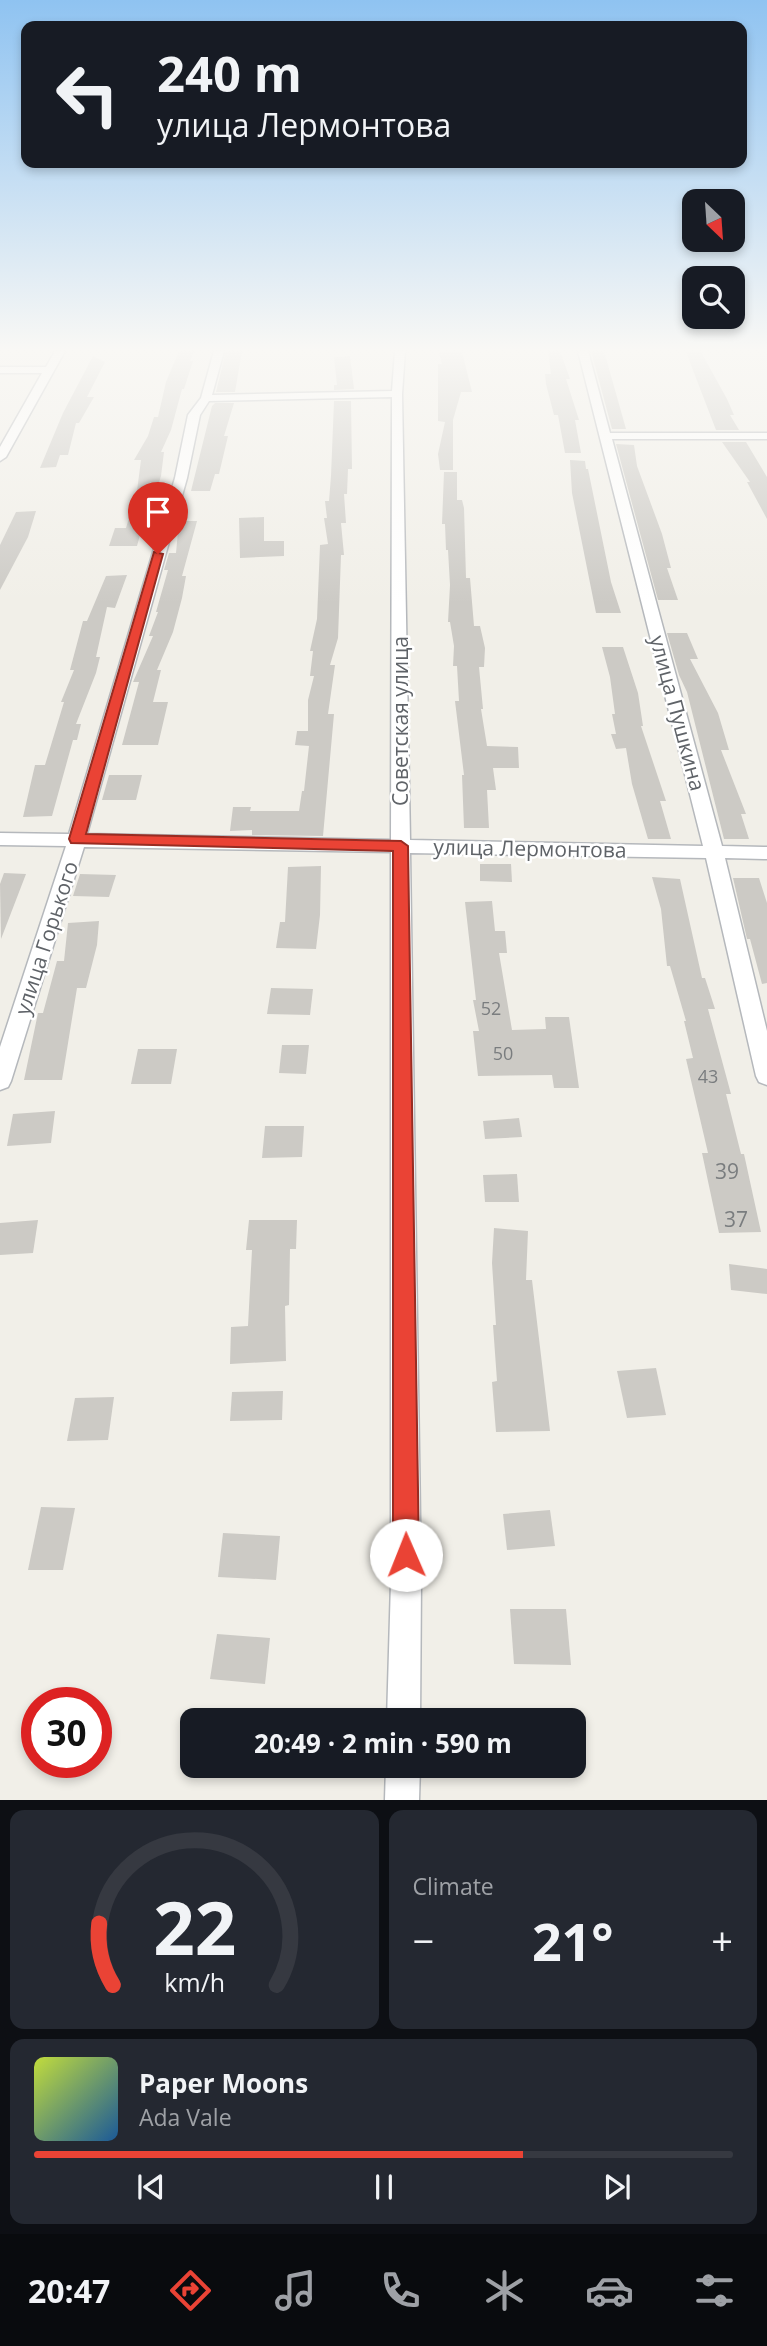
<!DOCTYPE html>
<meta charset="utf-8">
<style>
:root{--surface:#171b24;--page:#242831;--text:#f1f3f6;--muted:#9ea1a6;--line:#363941;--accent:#ea4335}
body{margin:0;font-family:"Open Sans",sans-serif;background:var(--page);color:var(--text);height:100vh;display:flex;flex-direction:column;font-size:26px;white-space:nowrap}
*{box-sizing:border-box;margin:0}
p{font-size:23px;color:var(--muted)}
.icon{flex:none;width:38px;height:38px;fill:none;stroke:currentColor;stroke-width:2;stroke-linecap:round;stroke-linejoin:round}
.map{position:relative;height:1800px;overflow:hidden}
.drawer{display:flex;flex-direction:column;gap:10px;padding:10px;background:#0d0f14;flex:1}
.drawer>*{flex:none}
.hud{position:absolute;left:21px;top:21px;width:726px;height:147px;border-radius:14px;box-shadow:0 4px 10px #0003;background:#171b24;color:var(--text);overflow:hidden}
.needle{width:46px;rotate:155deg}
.fabs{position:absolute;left:682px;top:189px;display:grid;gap:14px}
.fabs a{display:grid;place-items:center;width:63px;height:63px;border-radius:14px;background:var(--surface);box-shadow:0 4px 10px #0003;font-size:35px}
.speed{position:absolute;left:21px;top:1687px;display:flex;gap:14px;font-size:35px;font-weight:700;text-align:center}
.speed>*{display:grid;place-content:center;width:91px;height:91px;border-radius:50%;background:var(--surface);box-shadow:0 4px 10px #0003;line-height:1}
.speed .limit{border:10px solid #d22;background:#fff;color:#111}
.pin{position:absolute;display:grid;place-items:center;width:60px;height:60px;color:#fff;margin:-72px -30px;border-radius:50% 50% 50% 0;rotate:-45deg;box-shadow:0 0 7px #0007}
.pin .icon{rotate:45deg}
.me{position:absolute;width:77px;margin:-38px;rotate:359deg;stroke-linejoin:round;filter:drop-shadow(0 0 5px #0008)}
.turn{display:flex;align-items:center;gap:24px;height:147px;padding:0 21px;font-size:32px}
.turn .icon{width:91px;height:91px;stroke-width:2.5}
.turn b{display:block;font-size:49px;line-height:60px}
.big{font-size:52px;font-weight:700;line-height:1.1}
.drawer .widget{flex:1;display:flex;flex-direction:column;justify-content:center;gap:10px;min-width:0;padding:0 24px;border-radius:14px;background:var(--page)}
.drawer .dial{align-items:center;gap:0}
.dial svg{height:182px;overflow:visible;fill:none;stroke:var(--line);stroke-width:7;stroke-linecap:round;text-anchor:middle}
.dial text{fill:var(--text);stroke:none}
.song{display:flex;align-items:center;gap:21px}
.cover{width:84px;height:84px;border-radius:10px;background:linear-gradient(135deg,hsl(70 70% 55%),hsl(210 70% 35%))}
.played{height:7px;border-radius:4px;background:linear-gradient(90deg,var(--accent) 70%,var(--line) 70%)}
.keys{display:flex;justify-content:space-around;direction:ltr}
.heat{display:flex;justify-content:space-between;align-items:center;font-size:38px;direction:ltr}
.drawer .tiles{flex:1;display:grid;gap:10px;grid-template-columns:1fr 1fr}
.widget:last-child{grid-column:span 2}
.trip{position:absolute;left:180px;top:1708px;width:406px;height:70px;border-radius:14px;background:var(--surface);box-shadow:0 4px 10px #0003;font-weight:700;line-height:70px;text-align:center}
.dock{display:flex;height:112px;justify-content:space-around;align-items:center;background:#090b0e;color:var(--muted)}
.dock .icon{width:49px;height:49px}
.dock .on{color:var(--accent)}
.dock b{font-size:32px;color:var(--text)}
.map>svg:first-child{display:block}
.building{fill:#cccac5}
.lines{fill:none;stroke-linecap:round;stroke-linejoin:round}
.minor-casing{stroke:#b5b8bc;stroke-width:3}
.minor{fill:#fff;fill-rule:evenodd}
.route{fill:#ea4335;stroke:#982c22;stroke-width:2}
.labels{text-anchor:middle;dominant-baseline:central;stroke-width:5;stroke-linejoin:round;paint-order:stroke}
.number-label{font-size:18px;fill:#7a7d7f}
.street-label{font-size:21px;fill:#5f6368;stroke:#fff}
.near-number-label{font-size:21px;fill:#7a7d7f}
</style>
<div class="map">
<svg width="767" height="1800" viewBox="0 0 767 1800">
<rect width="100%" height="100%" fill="#f1efe8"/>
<g class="building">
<path d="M179,351H194L190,361H193L184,389H182L171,430L161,452H164L161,476L149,513H146L137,546H109L115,528H126L137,491L141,460H134L148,436L154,417H158L166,382Z"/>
<path d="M226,351H242L235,392H216Z"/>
<path d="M548,351H560L570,379H566L579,420H575L581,453H565L558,415H554L546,384L545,374H551Z"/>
<path d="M591,351H604L626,429H612Z"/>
<path d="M439,352H462L472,392H461L453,420V470H440L438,454L445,422L438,421V364H442Z"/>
<path d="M686,352H701L727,399L734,415H730L739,430H716Z"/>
<path d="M93,356L105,362L87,397H94L79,423H76L68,455H60L56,467L40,468L63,413Z"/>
<path d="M350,356L354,389L334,390V385H337L334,357Z"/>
<path d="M334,401H351L352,469H348L347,494H344L346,523H341L344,555H341L338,638L330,665H335L328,714H334L323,836L252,835V830L230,831L233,807H251L250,811H299L302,791H304L309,746L295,745L297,731H308V700L314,676H310L313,651H310L317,619L320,545L328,544L324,518H327L325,501H329L331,476Z"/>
<path d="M215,403H234L224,436H228L219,474H215L210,491H191L212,406Z"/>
<path d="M722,442H746L767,477V519L747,482H750Z"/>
<path d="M616,444L634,445L637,466L662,534L671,568H667L678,600H658Z"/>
<path d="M570,460L585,461L586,469H588L611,582L621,613H596L572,493Z"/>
<path d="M444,472H457V500H462L464,508L466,578H470L474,626H480L485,648L484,667H479L483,709H481L487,746L518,747L519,768H493L496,790H487L489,828H464L462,775H464L455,701H459L457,666H453L454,646L450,622H448L450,585L448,550H446L445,524H442Z"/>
<path d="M36,511L28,537L0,590V545L16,512Z"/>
<path d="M264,517V541H284V556L240,558L239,518Z"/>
<path d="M179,521H197L182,576H186L182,598L173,632L157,670H161L153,702H168L158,745H122L139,682H133L153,636H149L158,612H156L168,570H164L169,553H176Z"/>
<path d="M127,575L115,608L107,607L96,657H100L96,673L76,724H81L77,740H73L52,816L23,817L35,765H45L64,702H61L74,670H70L83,621H87L106,576Z"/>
<path d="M667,633H687L698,659H690L718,713L729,750H721L746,814H741L749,839H724L687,692L679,675Z"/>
<path d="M602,647H623L638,693L643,726H641L666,801H660L671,839H648L632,784L626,748L616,749L611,734H616L612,714H615L610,677Z"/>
<path d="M109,775H142L136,800H102Z"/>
<path d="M480,864H511L512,882L480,881Z"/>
<path d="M321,866L320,915L316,949L276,948L280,922H285L288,867Z"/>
<path d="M4,873L26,874L1,939L0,884Z"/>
<path d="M80,874L116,875L109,897L73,896Z"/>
<path d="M652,877L680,879L702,978H705L715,1009H708L731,1094H726L741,1154H744L761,1232L719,1233L702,1153H708L686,1059L693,1058L684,1021H686L670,966H667L661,909Z"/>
<path d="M733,878H759L767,903V983L762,984L750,939H747Z"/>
<path d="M492,901L495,931H505L507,953H499L512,1030L546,1029L545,1017H569L579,1088H554L552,1075L478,1076L473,1031H479L473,1000H476L465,902Z"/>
<path d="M99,921L97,945L86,988H77L62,1080H24L38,1013H43L57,961H64L68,923Z"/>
<path d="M271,988L313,989L310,1015L267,1014Z"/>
<path d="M282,1045H309L306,1074L279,1073Z"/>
<path d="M138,1049H177L171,1084H131Z"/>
<path d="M55,1111L51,1143L7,1146L13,1114Z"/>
<path d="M519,1118L522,1137L485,1139L483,1121Z"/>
<path d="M265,1126H304L302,1157L262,1158Z"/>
<path d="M517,1174L519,1202H485L483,1175Z"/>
<path d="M38,1220L33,1253L0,1255V1223Z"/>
<path d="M249,1220H297L296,1249H290L289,1305L285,1306L286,1361L230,1364L231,1327L248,1326L252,1250H246Z"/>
<path d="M494,1228L528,1231L526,1280H532L550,1431L496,1432L492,1382L497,1381L493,1325H496L492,1263Z"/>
<path d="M729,1264L767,1269V1294L731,1290Z"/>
<path d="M656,1368L666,1415L627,1418L617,1371Z"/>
<path d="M283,1391L282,1420L230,1421L232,1392Z"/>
<path d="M114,1397L108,1440L67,1441L75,1398Z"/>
<path d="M41,1507L75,1508L63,1570H28Z"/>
<path d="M550,1510L555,1546L507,1550L503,1514Z"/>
<path d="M223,1533L280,1536L276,1580L218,1577Z"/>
<path d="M510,1609H566L571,1665L514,1664Z"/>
<path d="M217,1634L270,1638L265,1684L210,1679Z"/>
</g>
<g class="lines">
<defs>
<g id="minor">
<path d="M55,351H65L6,457L0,461V447L42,373H0V367H46Z"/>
<path d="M214,351H224L212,395L392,391L395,351H405L402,394L410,840L703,846L578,351H588L610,433H767V439H612L722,846L767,847V859L725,858L767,1031V1085L759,1082L756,1076L706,858L410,853L421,1582L420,1720H387L391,1582V852L84,847L11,1081L8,1087L0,1090V1047L66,846L0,845V833L69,834L175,478L188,415L201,398ZM392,397L391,840L87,834L187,478L200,415L209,401Z"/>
<path d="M386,1766H420L419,1800H385Z"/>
</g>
</defs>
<use href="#minor" class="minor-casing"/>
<use href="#minor" class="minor"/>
</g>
<linearGradient id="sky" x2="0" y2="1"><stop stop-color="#8fc3f1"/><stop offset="0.58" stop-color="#f9f8f5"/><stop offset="1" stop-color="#f9f8f5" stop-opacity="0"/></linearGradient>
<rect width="767" height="603" fill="url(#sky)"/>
<path class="route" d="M154,552L163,554L86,834L401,841L408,846L419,1555L415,1563L406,1567L397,1563L393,1555V851L71,843L69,839Z"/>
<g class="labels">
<g class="number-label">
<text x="491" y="1008">52</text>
<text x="503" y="1053">50</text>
<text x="708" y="1076">43</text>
</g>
<g class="street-label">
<text transform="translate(678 713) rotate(75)">улица Пушкина</text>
<text transform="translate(400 721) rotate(-90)">Советская улица</text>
<text transform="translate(530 848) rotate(1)">улица Лермонтова</text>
<text transform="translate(46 938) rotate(-72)">улица Горького</text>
</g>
<g class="near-number-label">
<text x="727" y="1171">39</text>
<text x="736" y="1219">37</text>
</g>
</g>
</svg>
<div class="fabs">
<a><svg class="needle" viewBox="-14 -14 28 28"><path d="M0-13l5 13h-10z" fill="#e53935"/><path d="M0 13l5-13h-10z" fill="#9ea1a6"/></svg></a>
<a><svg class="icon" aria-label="search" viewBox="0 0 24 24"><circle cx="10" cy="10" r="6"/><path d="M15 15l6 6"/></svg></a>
</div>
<div class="speed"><div class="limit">30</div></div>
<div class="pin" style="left:158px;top:554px;background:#d93025"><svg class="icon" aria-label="arrive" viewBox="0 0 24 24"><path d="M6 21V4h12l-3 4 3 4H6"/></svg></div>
<svg class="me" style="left:406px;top:1555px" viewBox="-20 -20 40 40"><circle r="19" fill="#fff"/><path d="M0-13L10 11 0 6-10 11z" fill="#ea4335"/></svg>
<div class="trip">20:49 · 2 min · 590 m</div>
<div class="hud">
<div class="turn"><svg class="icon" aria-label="left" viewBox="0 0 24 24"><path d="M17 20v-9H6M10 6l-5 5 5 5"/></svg><div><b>240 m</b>улица Лермонтова</div></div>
</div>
</div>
<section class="drawer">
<div class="tiles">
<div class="widget dial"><svg viewBox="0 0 100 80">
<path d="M14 69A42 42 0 1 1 86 69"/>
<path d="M14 69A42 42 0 0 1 8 42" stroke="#ea4335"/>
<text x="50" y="56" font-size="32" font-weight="700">22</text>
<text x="50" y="72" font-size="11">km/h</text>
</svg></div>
<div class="widget"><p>Climate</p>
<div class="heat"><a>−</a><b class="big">21°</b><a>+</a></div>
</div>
<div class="widget">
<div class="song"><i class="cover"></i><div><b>Paper Moons</b><p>Ada Vale</p></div></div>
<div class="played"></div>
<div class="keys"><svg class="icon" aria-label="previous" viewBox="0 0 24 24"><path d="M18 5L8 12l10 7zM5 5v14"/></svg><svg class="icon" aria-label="pause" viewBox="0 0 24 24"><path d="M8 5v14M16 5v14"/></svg><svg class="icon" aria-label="next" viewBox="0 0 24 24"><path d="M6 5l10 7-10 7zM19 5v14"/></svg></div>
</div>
</div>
</section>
<nav class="dock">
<b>20:47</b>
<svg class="icon on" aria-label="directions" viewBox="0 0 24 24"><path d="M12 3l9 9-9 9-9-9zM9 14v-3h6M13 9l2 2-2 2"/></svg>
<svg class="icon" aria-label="music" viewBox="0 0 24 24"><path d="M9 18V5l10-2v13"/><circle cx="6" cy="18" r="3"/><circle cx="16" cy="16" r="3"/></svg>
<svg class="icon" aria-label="phone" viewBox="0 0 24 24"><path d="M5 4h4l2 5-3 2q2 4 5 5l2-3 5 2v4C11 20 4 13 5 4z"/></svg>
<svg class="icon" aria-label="climate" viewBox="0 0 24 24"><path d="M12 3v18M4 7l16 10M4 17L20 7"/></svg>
<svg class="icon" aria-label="car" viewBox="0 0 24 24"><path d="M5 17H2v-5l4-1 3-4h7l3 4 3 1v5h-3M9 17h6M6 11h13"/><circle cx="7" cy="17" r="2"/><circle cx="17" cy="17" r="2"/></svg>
<svg class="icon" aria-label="filters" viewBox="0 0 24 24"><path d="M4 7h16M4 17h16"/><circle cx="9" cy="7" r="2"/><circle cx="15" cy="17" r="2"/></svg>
</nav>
